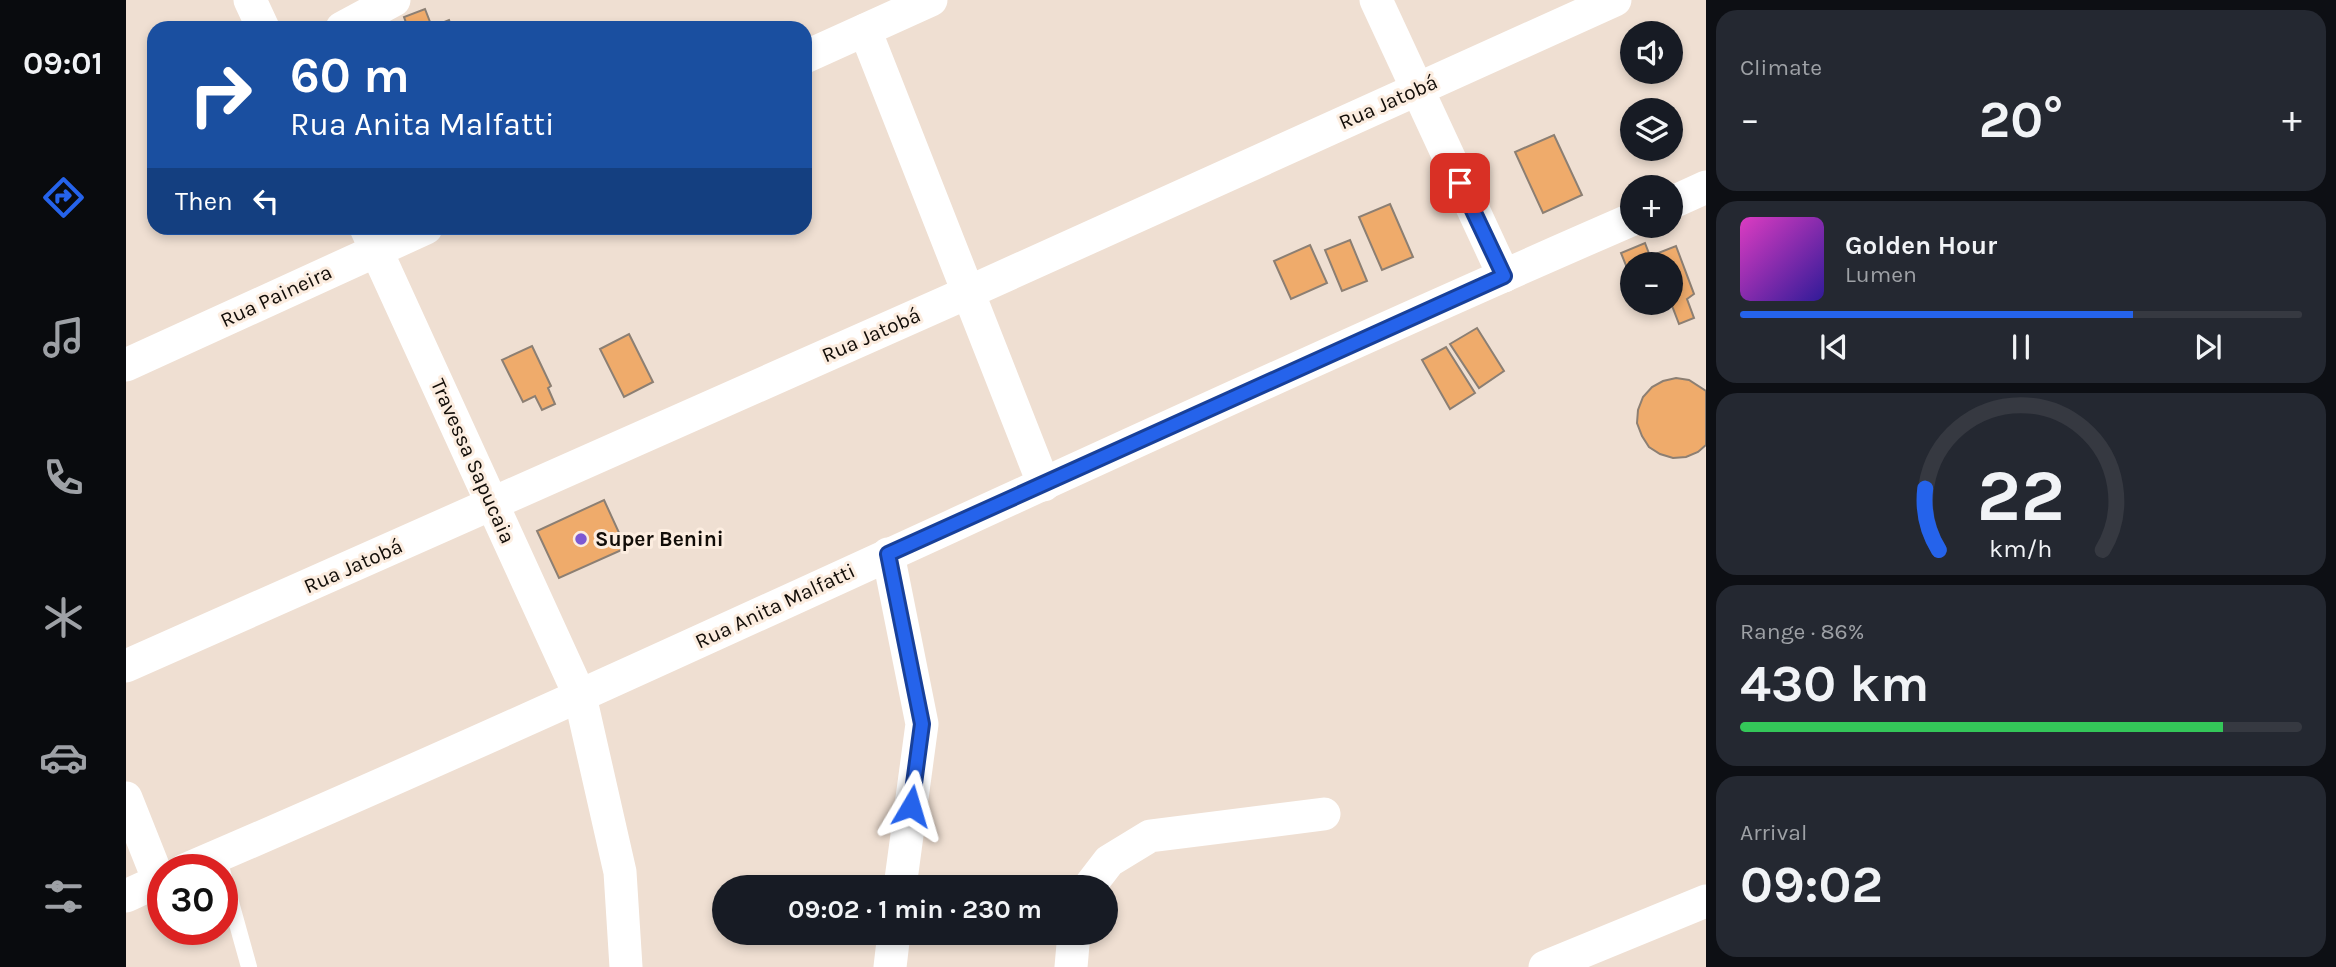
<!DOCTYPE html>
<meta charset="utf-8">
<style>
:root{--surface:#171b24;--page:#242831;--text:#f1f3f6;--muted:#9ea1a6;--line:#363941;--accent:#2563eb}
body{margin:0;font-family:Karla,sans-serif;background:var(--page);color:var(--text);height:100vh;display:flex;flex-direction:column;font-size:26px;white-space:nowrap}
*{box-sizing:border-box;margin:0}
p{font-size:23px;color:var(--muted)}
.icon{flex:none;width:38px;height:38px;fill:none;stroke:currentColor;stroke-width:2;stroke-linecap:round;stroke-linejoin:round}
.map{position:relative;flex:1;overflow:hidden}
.sheet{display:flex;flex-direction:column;gap:10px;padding:10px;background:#0d0f14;width:630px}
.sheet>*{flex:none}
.guide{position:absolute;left:21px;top:21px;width:665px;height:214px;border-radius:21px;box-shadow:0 4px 10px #0003;background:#1a4fa0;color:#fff;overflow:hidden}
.fabs{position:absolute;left:1494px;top:21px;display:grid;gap:14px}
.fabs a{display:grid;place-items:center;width:63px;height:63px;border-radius:50%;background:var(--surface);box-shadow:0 4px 10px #0003;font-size:35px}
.speed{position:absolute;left:21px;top:854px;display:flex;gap:14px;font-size:35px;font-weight:700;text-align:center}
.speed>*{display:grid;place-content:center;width:91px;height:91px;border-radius:50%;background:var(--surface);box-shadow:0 4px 10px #0003;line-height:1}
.speed .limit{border:10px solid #d22;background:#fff;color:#111}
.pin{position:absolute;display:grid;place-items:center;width:60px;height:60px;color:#fff;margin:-30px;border-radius:14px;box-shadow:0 4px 10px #0006}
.me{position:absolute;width:77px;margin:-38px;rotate:7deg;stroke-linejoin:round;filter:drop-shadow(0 0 5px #0008)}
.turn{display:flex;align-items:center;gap:24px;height:147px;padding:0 28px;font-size:32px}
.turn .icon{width:91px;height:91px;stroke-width:2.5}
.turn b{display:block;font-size:49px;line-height:60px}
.then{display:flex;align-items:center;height:66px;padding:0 28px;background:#0003;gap:14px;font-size:26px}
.big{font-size:52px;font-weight:700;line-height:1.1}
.sheet .tile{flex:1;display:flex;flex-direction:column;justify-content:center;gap:10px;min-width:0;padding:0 24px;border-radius:21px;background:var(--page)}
.sheet .dial{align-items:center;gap:0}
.dial svg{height:182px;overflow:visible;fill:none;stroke:var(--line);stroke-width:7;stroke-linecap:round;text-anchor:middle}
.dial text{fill:var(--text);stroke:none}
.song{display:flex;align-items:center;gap:21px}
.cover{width:84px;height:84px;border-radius:10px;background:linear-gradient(135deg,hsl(310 70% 55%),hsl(250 70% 35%))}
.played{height:7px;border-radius:4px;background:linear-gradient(90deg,var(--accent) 70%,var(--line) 70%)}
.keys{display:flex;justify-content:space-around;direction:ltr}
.heat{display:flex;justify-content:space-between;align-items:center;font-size:38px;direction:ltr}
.charge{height:10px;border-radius:5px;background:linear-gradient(90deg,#34c759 86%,var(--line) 0)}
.trip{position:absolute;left:586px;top:875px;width:406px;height:70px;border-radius:35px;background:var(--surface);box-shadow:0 4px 10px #0003;font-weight:700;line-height:70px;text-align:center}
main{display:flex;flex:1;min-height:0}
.tabs{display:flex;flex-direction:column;width:126px;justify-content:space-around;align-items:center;background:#090b0e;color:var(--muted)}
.tabs .icon{width:49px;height:49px}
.tabs .current{color:var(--accent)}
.tabs b{font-size:32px;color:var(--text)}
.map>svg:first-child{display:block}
.building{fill:#efab6b;stroke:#8c7f73;stroke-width:2}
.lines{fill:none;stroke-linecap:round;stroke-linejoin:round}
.lane{stroke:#fff;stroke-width:16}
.street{stroke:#fff;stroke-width:33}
.route-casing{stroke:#184099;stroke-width:18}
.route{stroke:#2563eb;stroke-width:12}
.poi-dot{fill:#7d59d3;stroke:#fcede0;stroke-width:2.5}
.labels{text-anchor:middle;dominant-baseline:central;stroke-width:6;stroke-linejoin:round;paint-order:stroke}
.street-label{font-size:21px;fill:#120d08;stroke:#fcede0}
.poi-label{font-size:21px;font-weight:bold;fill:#120d08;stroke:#fcede0;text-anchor:start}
</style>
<main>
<nav class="tabs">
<b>09:01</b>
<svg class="icon current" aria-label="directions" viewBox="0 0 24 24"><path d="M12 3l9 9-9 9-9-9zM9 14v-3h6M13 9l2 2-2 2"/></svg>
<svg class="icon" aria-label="music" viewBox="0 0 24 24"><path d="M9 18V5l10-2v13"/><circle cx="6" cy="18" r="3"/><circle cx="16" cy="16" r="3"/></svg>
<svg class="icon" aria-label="phone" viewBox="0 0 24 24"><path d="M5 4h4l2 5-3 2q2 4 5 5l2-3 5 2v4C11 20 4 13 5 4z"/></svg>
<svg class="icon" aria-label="climate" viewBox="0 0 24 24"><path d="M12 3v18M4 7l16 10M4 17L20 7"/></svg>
<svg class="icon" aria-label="car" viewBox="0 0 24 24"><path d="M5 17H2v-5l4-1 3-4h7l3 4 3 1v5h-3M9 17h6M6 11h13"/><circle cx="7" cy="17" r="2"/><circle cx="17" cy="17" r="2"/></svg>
<svg class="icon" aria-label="filters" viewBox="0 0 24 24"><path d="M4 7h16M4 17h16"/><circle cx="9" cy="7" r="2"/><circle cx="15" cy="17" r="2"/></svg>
</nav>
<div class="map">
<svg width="1580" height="967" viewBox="0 0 1580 967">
<rect width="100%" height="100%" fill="#efdfd2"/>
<g class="building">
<path d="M299,9L306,27L323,20L326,28H282L278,17Z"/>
<path d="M1428,135L1456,195L1417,213L1389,152Z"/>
<path d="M1264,204L1287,257L1256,270L1233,217Z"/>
<path d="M1224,240L1241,281L1216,291L1199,250Z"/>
<path d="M1519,243L1527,264H1507V283L1495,253Z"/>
<path d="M1184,245L1201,283L1165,299L1148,261Z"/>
<path d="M1550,246L1568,294L1561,299L1568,318L1553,324L1545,303V264H1531L1527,255Z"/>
<path d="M1351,328L1378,371L1353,388L1324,344Z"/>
<path d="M503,334L527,382L498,397L474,349Z"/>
<path d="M406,346L425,386L422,388L429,404L416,410L409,396L397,402L376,360Z"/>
<path d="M1320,347L1349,393L1324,409L1296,360Z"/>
<path d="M1550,378L1563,380L1580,391V445L1572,452L1560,457L1547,458L1534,454L1523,447L1516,436L1511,423L1512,410L1517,397L1526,387L1537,381Z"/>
<path d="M478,500L500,548L433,578L411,531Z"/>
</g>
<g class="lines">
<path class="lane" d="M96,870L123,967"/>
<g class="street">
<path d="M124,0L137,28"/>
<path d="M1250,0L1378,276"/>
<path d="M216,28L268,0"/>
<path d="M739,30L918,485"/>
<path d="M679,57L805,0"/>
<path d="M1545,203L1580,187"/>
<path d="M240,228L454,696L494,872L500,967"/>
<path d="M0,365L300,228"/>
<path d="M762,554L796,724L774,887"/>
<path d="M0,666L843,292L1489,0"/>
<path d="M0,798L33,881"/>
<path d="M59,870C546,661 1022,430 1507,219"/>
<path d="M963,887L983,861L1024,836L1198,814"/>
<path d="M0,896L37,879"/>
<path d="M764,967L768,933"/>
<path d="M945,967L948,933"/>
<path d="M1419,967L1580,901"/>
</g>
</g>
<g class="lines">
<defs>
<path id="route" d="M785,806L796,724L762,554L1378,276L1334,183"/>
</defs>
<use href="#route" class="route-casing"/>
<use href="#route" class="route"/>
</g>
<circle class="poi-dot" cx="455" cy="539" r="7"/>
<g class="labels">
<g class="street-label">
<text transform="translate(1262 102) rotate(-24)">Rua Jatobá</text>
<text transform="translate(150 296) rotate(-25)">Rua Paineira</text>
<text transform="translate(745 335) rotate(-24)">Rua Jatobá</text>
<text transform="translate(347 461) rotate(66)">Travessa Sapucaia</text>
<text transform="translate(227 566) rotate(-24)">Rua Jatobá</text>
<text transform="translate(649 606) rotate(-25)">Rua Anita Malfatti</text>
</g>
<g class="poi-label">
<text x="469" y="539">Super Benini</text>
</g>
</g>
</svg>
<div class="fabs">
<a><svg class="icon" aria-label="sound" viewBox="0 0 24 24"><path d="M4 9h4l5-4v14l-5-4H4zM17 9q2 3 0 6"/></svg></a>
<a><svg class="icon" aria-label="layers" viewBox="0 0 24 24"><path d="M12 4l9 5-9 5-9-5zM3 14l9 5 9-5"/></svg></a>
<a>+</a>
<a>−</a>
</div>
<div class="speed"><div class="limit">30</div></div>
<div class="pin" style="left:1334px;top:183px;background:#d93025"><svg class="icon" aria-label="arrive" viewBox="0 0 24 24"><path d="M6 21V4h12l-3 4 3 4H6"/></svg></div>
<svg class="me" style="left:785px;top:806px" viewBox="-20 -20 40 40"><path d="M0-17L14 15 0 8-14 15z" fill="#2563eb" stroke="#fff" stroke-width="4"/></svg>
<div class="trip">09:02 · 1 min · 230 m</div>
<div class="guide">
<div class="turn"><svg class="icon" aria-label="right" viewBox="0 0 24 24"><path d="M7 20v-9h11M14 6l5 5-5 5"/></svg><div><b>60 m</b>Rua Anita Malfatti</div></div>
<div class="then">Then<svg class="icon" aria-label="left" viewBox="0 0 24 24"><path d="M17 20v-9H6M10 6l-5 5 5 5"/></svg></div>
</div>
</div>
<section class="sheet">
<div class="tile"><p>Climate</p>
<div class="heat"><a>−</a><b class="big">20°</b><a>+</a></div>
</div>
<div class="tile">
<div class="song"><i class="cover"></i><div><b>Golden Hour</b><p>Lumen</p></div></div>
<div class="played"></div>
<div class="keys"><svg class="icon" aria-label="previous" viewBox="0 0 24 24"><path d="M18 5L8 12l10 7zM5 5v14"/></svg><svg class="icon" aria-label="pause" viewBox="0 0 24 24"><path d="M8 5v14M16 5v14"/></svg><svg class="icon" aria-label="next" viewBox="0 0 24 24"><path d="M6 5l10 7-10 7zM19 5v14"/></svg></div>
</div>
<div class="tile dial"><svg viewBox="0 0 100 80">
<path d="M14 69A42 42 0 1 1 86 69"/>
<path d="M14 69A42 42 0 0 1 8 42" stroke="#2563eb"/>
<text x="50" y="56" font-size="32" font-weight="700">22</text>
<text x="50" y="72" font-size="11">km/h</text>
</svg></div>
<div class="tile"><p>Range · 86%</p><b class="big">430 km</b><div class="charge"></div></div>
<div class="tile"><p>Arrival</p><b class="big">09:02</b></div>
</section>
</main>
